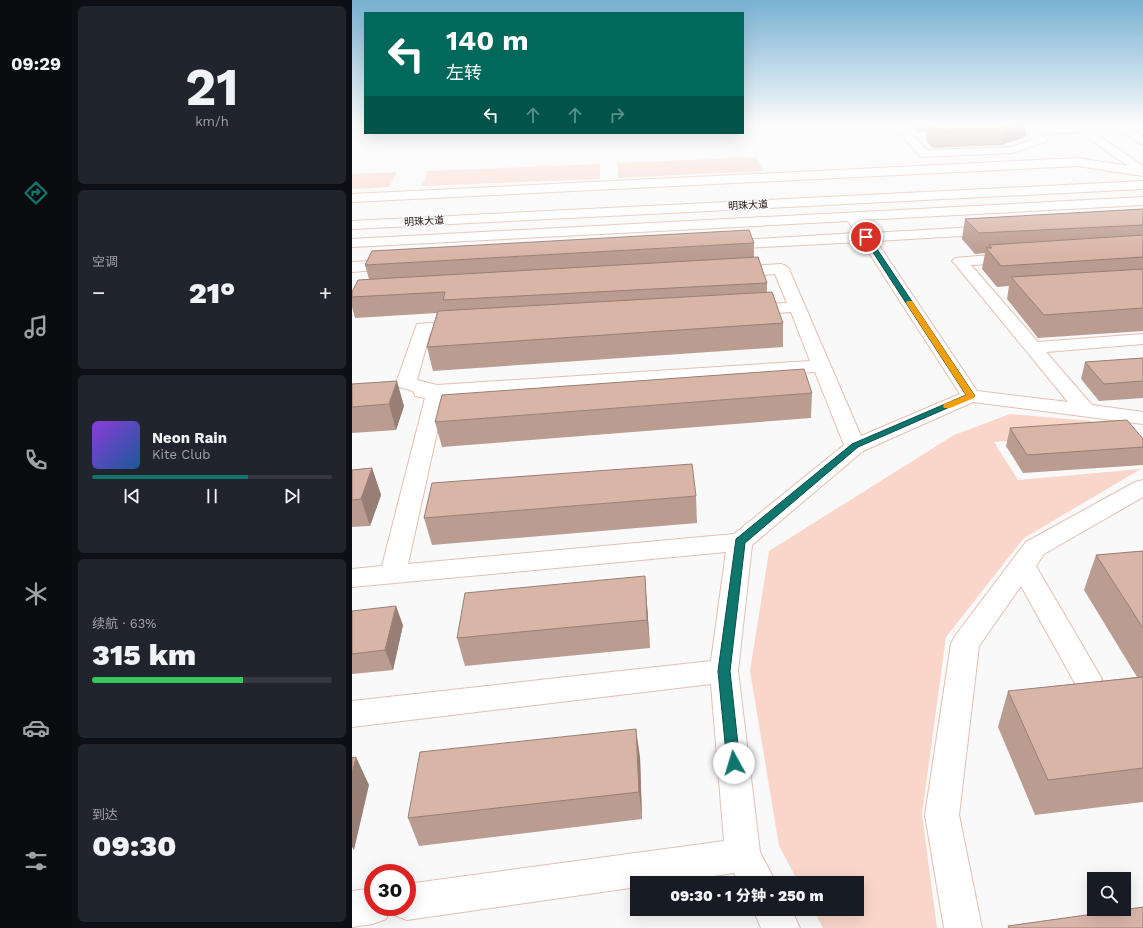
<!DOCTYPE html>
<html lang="zh">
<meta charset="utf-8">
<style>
:root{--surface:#171b24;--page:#20242c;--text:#f1f3f6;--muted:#9ea1a6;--line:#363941;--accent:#0f766e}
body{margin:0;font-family:"Work Sans","Noto Sans SC",sans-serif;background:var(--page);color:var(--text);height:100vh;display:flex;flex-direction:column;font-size:15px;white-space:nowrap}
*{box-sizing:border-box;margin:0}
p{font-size:13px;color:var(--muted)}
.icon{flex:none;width:22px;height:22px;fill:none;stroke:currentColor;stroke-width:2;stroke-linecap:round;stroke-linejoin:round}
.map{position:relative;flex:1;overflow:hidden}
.drawer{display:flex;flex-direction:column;gap:6px;padding:6px;background:#0d0f14;width:280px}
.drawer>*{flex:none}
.hud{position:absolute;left:12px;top:12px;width:380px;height:122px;border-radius:0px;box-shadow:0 4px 16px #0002;background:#00695c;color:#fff;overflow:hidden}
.fabs{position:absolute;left:735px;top:872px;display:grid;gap:8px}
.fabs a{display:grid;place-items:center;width:44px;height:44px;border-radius:0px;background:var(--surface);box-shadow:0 4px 16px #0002;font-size:20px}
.speed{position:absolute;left:12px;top:864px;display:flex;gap:8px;font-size:20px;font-weight:700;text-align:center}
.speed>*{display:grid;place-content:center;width:52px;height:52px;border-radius:50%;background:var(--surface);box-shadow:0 4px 16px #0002;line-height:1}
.speed .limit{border:6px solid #d22;background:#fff;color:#111}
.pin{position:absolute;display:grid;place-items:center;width:34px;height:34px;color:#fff;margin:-17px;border:2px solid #fff;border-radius:50%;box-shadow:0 1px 4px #0007}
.me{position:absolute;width:44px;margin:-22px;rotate:354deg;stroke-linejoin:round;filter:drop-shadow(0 0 3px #0008)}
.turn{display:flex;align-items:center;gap:14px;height:84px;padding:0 16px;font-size:18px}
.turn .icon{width:52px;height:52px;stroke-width:2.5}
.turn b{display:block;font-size:28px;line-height:34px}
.lanes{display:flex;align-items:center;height:38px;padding:0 16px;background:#0003;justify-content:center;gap:20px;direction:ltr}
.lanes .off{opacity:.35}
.big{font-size:30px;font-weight:800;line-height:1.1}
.drawer .tile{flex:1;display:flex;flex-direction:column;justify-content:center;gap:6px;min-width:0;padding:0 14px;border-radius:6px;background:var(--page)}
.drawer .dial{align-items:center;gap:0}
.dial b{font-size:52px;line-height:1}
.song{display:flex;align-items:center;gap:12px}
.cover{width:48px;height:48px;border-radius:6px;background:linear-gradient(135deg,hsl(270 70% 55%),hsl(210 70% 35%))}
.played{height:4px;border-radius:2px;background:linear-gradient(90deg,var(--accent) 65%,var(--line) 65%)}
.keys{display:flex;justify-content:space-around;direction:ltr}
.heat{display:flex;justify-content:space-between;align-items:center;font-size:22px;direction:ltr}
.charge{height:6px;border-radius:3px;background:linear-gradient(90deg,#34c759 63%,var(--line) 0)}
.trip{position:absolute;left:278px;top:876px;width:234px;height:40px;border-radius:0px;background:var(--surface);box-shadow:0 4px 16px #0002;font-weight:800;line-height:40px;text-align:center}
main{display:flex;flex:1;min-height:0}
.tab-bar{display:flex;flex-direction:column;width:72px;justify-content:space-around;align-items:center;background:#090b0e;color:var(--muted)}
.tab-bar .icon{width:28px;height:28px}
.tab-bar .active{color:var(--accent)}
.tab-bar b{font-size:18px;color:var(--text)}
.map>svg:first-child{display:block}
.green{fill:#f9d6c9}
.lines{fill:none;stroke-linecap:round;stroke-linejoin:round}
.minor-casing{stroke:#e4bfb1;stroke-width:2}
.major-casing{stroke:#e4bfb1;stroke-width:2}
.minor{fill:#fff;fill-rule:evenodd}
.major{fill:#fff;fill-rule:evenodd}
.wall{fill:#bb9c90}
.shaded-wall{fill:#987f75}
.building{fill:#d9b5a7;stroke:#987f75}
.route{fill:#0f766e;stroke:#0a4d48}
.slow{fill:#f59e0b}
.labels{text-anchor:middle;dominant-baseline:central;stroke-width:3.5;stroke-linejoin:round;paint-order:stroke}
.far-street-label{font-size:10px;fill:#1e110d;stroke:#f9f9f9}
</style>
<main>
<nav class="tab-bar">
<b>09:29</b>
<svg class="icon active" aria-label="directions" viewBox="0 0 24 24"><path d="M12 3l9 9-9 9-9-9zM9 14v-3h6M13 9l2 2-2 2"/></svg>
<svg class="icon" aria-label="music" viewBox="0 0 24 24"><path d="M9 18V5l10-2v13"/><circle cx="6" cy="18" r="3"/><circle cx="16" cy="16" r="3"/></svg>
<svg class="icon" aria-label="phone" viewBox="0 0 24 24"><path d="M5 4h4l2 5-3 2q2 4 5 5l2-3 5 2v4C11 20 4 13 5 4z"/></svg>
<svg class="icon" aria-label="climate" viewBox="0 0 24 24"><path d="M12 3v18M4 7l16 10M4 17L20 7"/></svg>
<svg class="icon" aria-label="car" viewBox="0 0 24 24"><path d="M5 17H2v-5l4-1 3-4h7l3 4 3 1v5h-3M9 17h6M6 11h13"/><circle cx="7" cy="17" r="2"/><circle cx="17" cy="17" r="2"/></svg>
<svg class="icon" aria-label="filters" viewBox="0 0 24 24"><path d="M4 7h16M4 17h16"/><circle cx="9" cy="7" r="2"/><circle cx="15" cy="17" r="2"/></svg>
</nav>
<section class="drawer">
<div class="tile dial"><b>21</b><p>km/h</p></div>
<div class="tile"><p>空调</p>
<div class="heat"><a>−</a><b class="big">21°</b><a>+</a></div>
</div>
<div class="tile">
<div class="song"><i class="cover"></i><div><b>Neon Rain</b><p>Kite Club</p></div></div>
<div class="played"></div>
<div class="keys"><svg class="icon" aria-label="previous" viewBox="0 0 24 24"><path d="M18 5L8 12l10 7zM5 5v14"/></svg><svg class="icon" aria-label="pause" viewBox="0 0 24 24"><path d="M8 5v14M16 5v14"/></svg><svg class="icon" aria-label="next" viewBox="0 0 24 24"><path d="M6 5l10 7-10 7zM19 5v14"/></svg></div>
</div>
<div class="tile"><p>续航 · 63%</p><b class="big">315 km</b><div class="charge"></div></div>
<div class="tile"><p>到达</p><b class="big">09:30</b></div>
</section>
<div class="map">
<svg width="791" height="928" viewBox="0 0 791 928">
<rect width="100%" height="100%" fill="#f9f9f9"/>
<g class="green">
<path d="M404,157L411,171L266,178V163Z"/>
<path d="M248,164V179L70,186L76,171Z"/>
<path d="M45,172L37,187L0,189V174Z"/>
<path d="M658,414L739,421L749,435L642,442L666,480L789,469L672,538L594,637L570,814L585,928H471L461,909H505V883H447L427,846L398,671L417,551L602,435Z"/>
</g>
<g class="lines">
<defs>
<g id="minor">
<path d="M540,125H551L575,150L659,147L681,139L676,135L666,134L665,132L669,129L665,125H677L681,128L731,125L791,166V176L726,166L0,202V194L726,158L776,166L727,132L689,134L695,140L693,142L660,153L572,157L568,156Z"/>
<path d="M760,125H773L791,136V144L787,143Z"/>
<path d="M791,197V205L510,220L518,233L642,226L647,227L649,230L647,233L642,234L524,241L625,391L716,402L603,264L600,261L603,258L662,253L667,255L670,258L667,261L662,263L619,265L686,342L791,334V344L694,352L740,405L791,412V424L621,402L511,451L400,545L386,671L408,852L424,883H387L382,873L314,883H285V887L55,920L42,915L39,907L34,919L21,924L0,927V891L21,888V907H55V884L372,841L359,684L0,727V701L359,661L374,552L0,587V569L30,566L73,398L63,396L61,391L47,387L44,383L65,324L111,321L117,322L120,326L117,330L78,333L65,380L85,385L458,361L439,312L396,315L390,314L388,310L390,306L396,305L435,303L423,274L381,277L375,275L373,272L375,269L381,267L429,264L434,266L437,269L509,436L608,394L510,242L373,249L368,248L366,245L368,242L373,241L504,233L496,221L0,247V239ZM463,372L492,445L382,534L56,564L93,396Z"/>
<path d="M43,260L48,262L51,265L48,268L0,272V262Z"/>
<path d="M791,480V497L692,554L684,566L750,679L745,687L735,691L725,687L669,586L627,646L607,815L630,928H592L573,815L599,644L603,636L674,542L783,482Z"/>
<path d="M401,909H439L448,928H409Z"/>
</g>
<path id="major" d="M791,181V189L0,229V221Z"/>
</defs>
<use href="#minor" class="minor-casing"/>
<use href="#major" class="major-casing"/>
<use href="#minor" class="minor"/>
<use href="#major" class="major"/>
</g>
<g class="wall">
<path d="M558,125H675L673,137L649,145L581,148L574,141L575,132H565Z"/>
<path d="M791,209V331L686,338L655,299L657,286L645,287L630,269L633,253L623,254L610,239L613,219Z"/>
<path d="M402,243V257L415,283V292L431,323V347L81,371L75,347L85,313L3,318L0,307V292L17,279L13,265Z"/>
<path d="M791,358V398L747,401L729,379L733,362Z"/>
<path d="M0,384L52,406L44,430L0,433Z"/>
<path d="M460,393L459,418L90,447L83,422Z"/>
<path d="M658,428L791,439V465L671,473L654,446Z"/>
<path d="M20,468L29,495L18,526L0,527V470Z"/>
<path d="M344,496L345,523L80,545L72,518Z"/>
<path d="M791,551V802L683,815L646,727L656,691L785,677L732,590L744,555Z"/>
<path d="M295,604L298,648L113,666L105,638Z"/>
<path d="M0,611L51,625L41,670L0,674Z"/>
<path d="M288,757L290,819L67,846L56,818Z"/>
</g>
<g class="shaded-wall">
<path d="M661,125H675L673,137L649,145L652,129Z"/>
<path d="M45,381L52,406L44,430L37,404Z"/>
<path d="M20,468L29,495L18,526L9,499Z"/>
<path d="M293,576L295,604L298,648L295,620Z"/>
<path d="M44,606L51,625L41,670L33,650Z"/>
<path d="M284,729L288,757L290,819L287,792Z"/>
<path d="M4,757L17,785L2,850L0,847V773Z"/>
</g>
<g class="building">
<path d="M576,125H661L652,129L583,131Z"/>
<path d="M791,209V225L627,233L613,219Z"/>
<path d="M397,230L402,243L13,265L20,251Z"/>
<path d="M791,235V257L649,266L634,248H640L637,245Z"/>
<path d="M406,257L415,283L91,300L93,292L0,297V292L6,280Z"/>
<path d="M791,269V308L692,315L659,277Z"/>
<path d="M420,292L431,323L75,347L86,311Z"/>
<path d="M791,358V381L752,384L733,362Z"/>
<path d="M452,369L460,393L83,422L90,395Z"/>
<path d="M45,381L37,404L0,407V384Z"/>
<path d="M775,420L791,439V447L675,455L658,428Z"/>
<path d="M340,464L344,496L72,518L80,483Z"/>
<path d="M20,468L9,499L0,500V470Z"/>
<path d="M791,551V628L744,555Z"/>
<path d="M293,576L295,620L105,638L113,593Z"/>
<path d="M44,606L33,650L0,654V611Z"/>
<path d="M791,677V768L696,780L656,691Z"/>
<path d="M284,729L287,792L56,818L68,752Z"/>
<path d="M4,757L0,773V758Z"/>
<path d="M791,907V928H657L656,926Z"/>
</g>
<linearGradient id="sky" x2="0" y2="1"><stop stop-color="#78b1d2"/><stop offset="0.49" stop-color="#fcfcfc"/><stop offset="1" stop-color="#fcfcfc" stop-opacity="0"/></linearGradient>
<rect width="791" height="255" fill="url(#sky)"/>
<path class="route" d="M514,235L517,237L623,396L506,447L393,543L378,671L388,763L386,767L382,769L377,767L375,763L366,671L384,539L500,444L614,395L511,237Z"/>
<path class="slow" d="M555,301H560L623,396L622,398L598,408H592L591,406L592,404L614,395L554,303Z"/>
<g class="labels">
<g class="far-street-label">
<text transform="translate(396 205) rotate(-3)">明珠大道</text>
<text transform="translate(72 221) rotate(-3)">明珠大道</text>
</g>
</g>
</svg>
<div class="fabs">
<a><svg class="icon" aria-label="search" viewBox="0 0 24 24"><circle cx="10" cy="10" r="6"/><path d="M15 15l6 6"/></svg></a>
</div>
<div class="speed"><div class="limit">30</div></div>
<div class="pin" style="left:514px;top:237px;background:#d93025"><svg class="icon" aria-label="arrive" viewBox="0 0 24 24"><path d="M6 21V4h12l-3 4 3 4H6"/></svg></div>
<svg class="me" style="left:382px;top:763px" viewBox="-20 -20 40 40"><circle r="19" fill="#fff"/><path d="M0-13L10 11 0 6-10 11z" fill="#0f766e"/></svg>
<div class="trip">09:30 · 1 分钟 · 250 m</div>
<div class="hud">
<div class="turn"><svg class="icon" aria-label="left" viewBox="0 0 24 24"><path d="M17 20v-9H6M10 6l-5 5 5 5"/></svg><div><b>140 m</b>左转</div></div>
<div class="lanes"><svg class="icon" aria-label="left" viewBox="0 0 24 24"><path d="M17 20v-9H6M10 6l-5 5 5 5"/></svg><svg class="icon off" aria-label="ahead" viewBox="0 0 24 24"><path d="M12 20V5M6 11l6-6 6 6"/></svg><svg class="icon off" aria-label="ahead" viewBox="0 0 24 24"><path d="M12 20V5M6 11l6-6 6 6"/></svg><svg class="icon off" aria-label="right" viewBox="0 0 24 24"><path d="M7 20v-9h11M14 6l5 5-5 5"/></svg></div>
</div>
</div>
</main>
